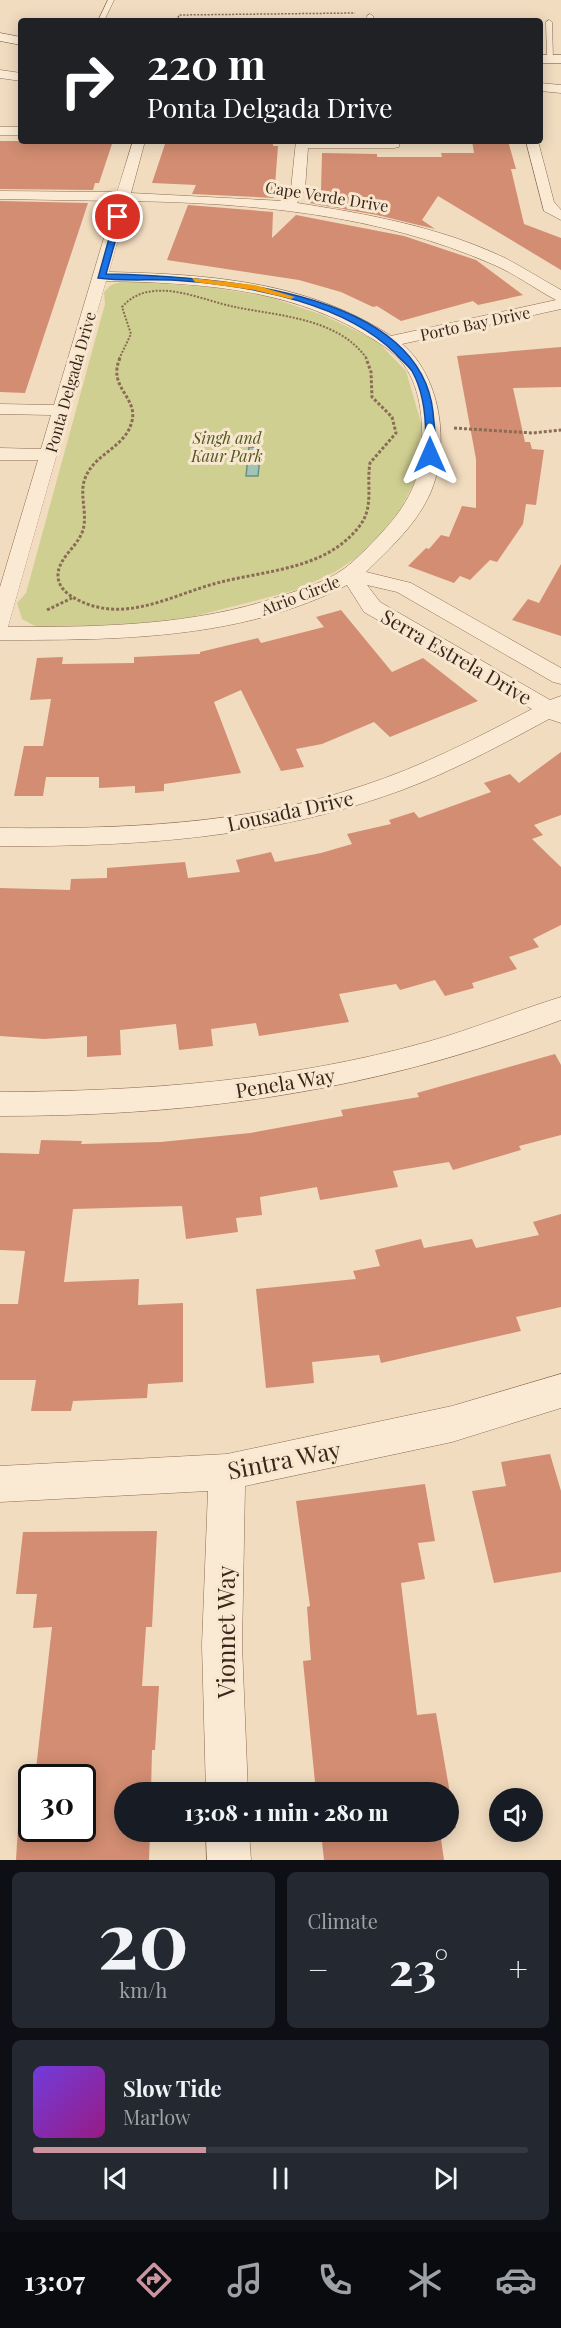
<!DOCTYPE html>
<meta charset="utf-8">
<style>
:root{--surface:#171b24;--page:#242831;--text:#f1f3f6;--muted:#9ea1a6;--line:#363941;--accent:#cc949e}
body{margin:0;font-family:"Playfair Display",serif;background:var(--page);color:var(--text);height:100vh;display:flex;flex-direction:column;font-size:22px;white-space:nowrap}
*{box-sizing:border-box;margin:0}
p{font-size:20px;color:var(--muted)}
.icon{flex:none;width:33px;height:33px;fill:none;stroke:currentColor;stroke-width:2;stroke-linecap:round;stroke-linejoin:round}
.map{position:relative;height:1860px;overflow:hidden}
.side{display:flex;flex-direction:column;gap:12px;padding:12px;background:#0d0f14;flex:1}
.side>*{flex:none}
.banner{position:absolute;left:18px;top:18px;width:525px;height:126px;border-radius:6px;box-shadow:0 3px 15px #0003;background:#202124;color:#fff;overflow:hidden}
.buttons{position:absolute;left:489px;top:1788px;display:grid;gap:12px}
.buttons a{display:grid;place-items:center;width:54px;height:54px;border-radius:50%;background:var(--surface);box-shadow:0 3px 15px #0003;font-size:30px}
.speed{position:absolute;left:18px;top:1764px;display:flex;gap:12px;font-size:30px;font-weight:700;text-align:center}
.speed>*{display:grid;place-content:center;width:78px;height:78px;border-radius:50%;background:var(--surface);box-shadow:0 3px 15px #0003;line-height:1}
.speed .limit{border:3px solid #111;border-radius:9px;background:#fff;color:#111}
.pin{position:absolute;display:grid;place-items:center;width:51px;height:51px;color:#fff;margin:-26px;border:3px solid #fff;border-radius:50%;box-shadow:0 2px 6px #0007}
.me{position:absolute;width:66px;margin:-33px;rotate:0deg;stroke-linejoin:round;filter:drop-shadow(0 0 4px #0008)}
.turn{display:flex;align-items:center;gap:21px;height:126px;padding:0 30px;font-size:27px}
.turn .icon{width:78px;height:78px;stroke-width:2.5}
.turn b{display:block;font-size:42px;line-height:51px}
.big{font-size:45px;font-weight:800;line-height:1.1}
.side .widget{flex:1;display:flex;flex-direction:column;justify-content:center;gap:9px;min-width:0;padding:0 21px;border-radius:9px;background:var(--page)}
.side .dial{align-items:center;gap:0}
.dial b{font-size:78px;line-height:1}
.song{display:flex;align-items:center;gap:18px}
.cover{width:72px;height:72px;border-radius:9px;background:linear-gradient(135deg,hsl(260 70% 55%),hsl(310 70% 35%))}
.played{height:6px;border-radius:3px;background:linear-gradient(90deg,var(--accent) 35%,var(--line) 35%)}
.keys{display:flex;justify-content:space-around;direction:ltr}
.heat{display:flex;justify-content:space-between;align-items:center;font-size:33px;direction:ltr}
.side .tiles{flex:1;display:grid;gap:12px;grid-template-columns:1fr 1fr}
.widget:last-child{grid-column:span 2}
.trip{position:absolute;left:114px;top:1782px;width:345px;height:60px;border-radius:30px;background:var(--surface);box-shadow:0 3px 15px #0003;font-weight:800;line-height:60px;text-align:center}
.dock{display:flex;height:96px;justify-content:space-around;align-items:center;background:#090b0e;color:var(--muted)}
.dock .icon{width:42px;height:42px}
.dock .active{color:var(--accent)}
.dock b{font-size:27px;color:var(--text)}
.map>svg:first-child{display:block}
.green{fill:#d0cf92}
.water{fill:#a2c3b5;stroke:#699182;stroke-width:1.5}
.building{fill:#d28d72}
.lines{fill:none;stroke-linecap:round;stroke-linejoin:round}
.lane-casing{stroke:#8b6b56;stroke-width:1}
.street-casing{stroke:#8b6b56;stroke-width:1}
.secondary-casing{stroke:#6d4c39;stroke-width:1}
.path-far2{stroke:#8b6b56;stroke-width:1.5;stroke-dasharray:2 1.5;stroke-linecap:butt}
.path-far1{stroke:#8b6b56;stroke-width:2;stroke-dasharray:2 1.5;stroke-linecap:butt}
.path{stroke:#8b6b56;stroke-width:3;stroke-dasharray:3 2;stroke-linecap:butt}
.lane{fill:#fbead3;fill-rule:evenodd}
.street{fill:#fbead3;fill-rule:evenodd}
.secondary{fill:#fbead3;fill-rule:evenodd}
.route{fill:#1a73e8;stroke:#114b97;stroke-width:1.5}
.slow{fill:#f59e0b}
.labels{text-anchor:middle;dominant-baseline:central;stroke-width:6;stroke-linejoin:round;paint-order:stroke}
.far-street-label{font-size:16px;fill:#39261c;stroke:#f8e7cf}
.far-park-label{font-size:16px;font-style:italic;fill:#515721;stroke:#f8e7cf}
.street-label{font-size:20px;fill:#39261c;stroke:#f8e7cf}
.near-street-label{font-size:24px;fill:#39261c;stroke:#f8e7cf}
</style>
<div class="map">
<svg width="561" height="1860" viewBox="0 0 561 1860">
<rect width="100%" height="100%" fill="#f1dcbf"/>
<path class="green" d="M124,281L209,287L269,297L323,315L377,341L406,371L422,426L414,483L400,510L369,549L335,572L296,590L192,617L133,624L70,626L54,629L35,626L22,619L17,603L26,593L105,304L104,292L111,285Z"/>
<path class="water" d="M249,447H261L258,476H246Z"/>
<g class="building">
<path d="M0,141H113L99,183H95L93,190L0,189Z"/>
<path d="M166,141H273V146H278L274,198L192,194L196,185L152,183Z"/>
<path d="M472,141H508L516,169H511L524,224L561,238V270L438,196L422,220L435,229L377,215L309,203L321,191L322,153L377,154V157H442L441,153H474Z"/>
<path d="M0,201L88,203L25,393L0,392Z"/>
<path d="M188,205L273,212L272,238L296,215L404,236L476,260L523,295L478,305L473,301L401,321L377,306L373,307L341,292L299,280L167,260Z"/>
<path d="M561,347V387L513,388L525,442H530L532,449L544,450L536,505L526,504L523,524L497,562L490,560L470,580L460,576L454,583L408,566L426,548L429,549L441,535L449,537L462,506L476,508V459L457,356Z"/>
<path d="M561,564V636L512,620L528,599L539,603Z"/>
<path d="M341,610L392,672L423,658L478,701L390,737L374,722L322,744L296,749L304,767L281,771L241,690L214,702L241,773L164,784V791L135,793V786L99,788V777H46L43,796H14L24,746H43L51,699L30,700L37,658L63,657L62,664L134,663V657L200,654V652L258,638L261,643L324,627L316,617Z"/>
<path d="M561,752V815L534,825L543,835L532,839L561,867V925L533,939L539,947L509,957L517,969L472,983L474,988L445,996L435,980L400,990L396,984L339,994L349,1022L259,1036L256,1023L211,1029L213,1046L179,1050L176,1024L120,1030L121,1055L87,1057V1036L44,1039L0,1036V888L70,890L71,879L107,878V868L185,862L188,878L240,872L236,860L271,852L275,862L321,853L352,844L347,834L391,824L389,820L414,812L419,818L491,792L484,783L510,774L519,783Z"/>
<path d="M555,1054L561,1065V1135L519,1146L521,1150L453,1170L449,1162L393,1171L398,1187L320,1200L317,1187L260,1197L262,1215L236,1218L238,1232L186,1239L182,1206L73,1209L64,1282L139,1279L138,1305L183,1303V1382L148,1384L147,1398L73,1401L71,1411H31L36,1380H0V1304H18L25,1251L0,1250V1153L39,1154L41,1140L82,1141L81,1144L161,1142L250,1133L343,1116L341,1110L419,1097L417,1093Z"/>
<path d="M561,1214V1307L516,1317L521,1331L381,1363L379,1355L312,1362L314,1383L266,1388L256,1289L356,1279L353,1271L380,1266L375,1250L421,1239L424,1248L472,1239L476,1248L539,1235L533,1222Z"/>
<path d="M550,1454L561,1491V1572L494,1583L472,1491L506,1486L501,1462Z"/>
<path d="M425,1484L435,1541L418,1543L425,1579L401,1583L417,1715L436,1713L456,1828L448,1829V1792H316L303,1661L311,1660L307,1607L310,1606L296,1501Z"/>
<path d="M157,1531L152,1627H146L142,1686H159L155,1750H152L151,1792H124V1832H150L149,1860H16L18,1828H82V1778H35L52,1627L33,1628L37,1594H16L23,1532Z"/>
<path d="M321,1832H440L444,1860H324Z"/>
</g>
<g class="lines">
<defs>
<g id="lane">
<path d="M108,0H114L104,21H98Z"/>
<path d="M370,14L373,16L374,21H368L367,16Z"/>
<path d="M549,20L552,22L553,59L550,61L547,59L546,22Z"/>
</g>
<g id="street">
<path d="M0,70L21,73V81L0,78Z"/>
<path d="M540,83L561,85V93L540,91Z"/>
<rect x="0" y="127" width="21" height="8"/>
<path d="M133,141H145L131,193L284,201L291,189L296,141H399V147L394,148H308L305,189L297,203C368,214 440,227 505,258C524,268 543,280 561,290V309L402,344C443,378 451,452 428,498C414,527 388,550 366,572L411,583L561,668V684L553,682L397,592L367,585L380,602L550,700L561,696V723L549,719C501,745 453,771 402,790C273,838 136,847 0,846V828C121,829 246,825 362,786C421,767 477,738 532,709L364,612L347,585C241,640 116,640 0,640V587L38,460H0V448L41,449L51,415L0,414V404L54,405L115,201L0,199V191L117,192ZM129,201C252,203 378,214 492,264C514,273 535,289 556,300L391,336C307,281 207,274 109,272ZM106,281C194,283 283,287 361,332C376,341 393,350 404,365C422,390 424,427 421,457C416,496 394,521 367,548C357,558 348,567 336,574C319,584 300,590 281,596C193,626 101,627 8,627Z"/>
<path d="M526,141H538L554,202L561,210V220L544,211Z"/>
<path d="M561,997V1020C374,1091 199,1116 0,1116V1092C144,1091 288,1081 427,1042C473,1029 516,1011 561,997Z"/>
<path d="M561,1374V1408L452,1442L245,1486L242,1645L248,1792H206L202,1645L208,1491L0,1502V1466L227,1454L452,1406Z"/>
<path d="M206,1832H249L251,1860H207Z"/>
</g>
<g id="secondary">
<path d="M0,33L21,37V45L0,41Z"/>
<rect x="540" y="55" width="21" height="8"/>
</g>
</defs>
<use href="#lane" class="lane-casing"/>
<use href="#street" class="street-casing"/>
<use href="#secondary" class="secondary-casing"/>
<path class="path-far2" d="M177,21L179,15L355,13"/>
<path class="path-far1" d="M119,359L131,334L122,307C151,274 200,300 235,307C279,316 339,318 367,359"/>
<g class="path">
<path d="M120,358C107,387 138,397 132,421C126,447 96,453 86,476C78,493 88,512 83,530C78,547 57,558 58,577C59,588 68,595 78,600C125,624 172,595 217,583C266,570 324,570 358,528C375,508 366,486 370,463L396,433L392,417L372,397L371,372L366,358"/>
<path d="M454,428L533,433L561,430"/>
<path d="M47,610L72,598"/>
</g>
<use href="#lane" class="lane"/>
<use href="#street" class="street"/>
<use href="#secondary" class="secondary"/>
</g>
<path class="route" d="M118,215L122,217L106,274C201,276 419,286 433,412C434,427 438,444 433,457L425,455C427,427 426,396 412,371C408,365 401,360 396,354C346,304 254,286 185,281C157,278 127,282 98,278L115,217Z"/>
<path class="slow" d="M192,278L255,285L295,297L291,299L254,290L195,282Z"/>
<g class="labels">
<g class="far-street-label">
<text transform="translate(327 196) rotate(9)">Cape Verde Drive</text>
<text transform="translate(475 323) rotate(-12)">Porto Bay Drive</text>
<text transform="translate(70 382) rotate(-74)">Ponta Delgada Drive</text>
<text transform="translate(300 595) rotate(-21)">Atrio Circle</text>
</g>
<g class="far-park-label">
<text x="227" y="437">Singh and<tspan x="227" dy="18">Kaur Park</tspan></text>
</g>
<g class="street-label">
<text transform="translate(457 656) rotate(30)">Serra Estrela Drive</text>
<text transform="translate(290 810) rotate(-12)">Lousada Drive</text>
<text transform="translate(285 1082) rotate(-9)">Penela Way</text>
</g>
<g class="near-street-label">
<text transform="translate(284 1459) rotate(-11)">Sintra Way</text>
<text transform="translate(225 1632) rotate(-90)">Vionnet Way</text>
</g>
</g>
</svg>
<div class="buttons">
<a><svg class="icon" aria-label="sound" viewBox="0 0 24 24"><path d="M4 9h4l5-4v14l-5-4H4zM17 9q2 3 0 6"/></svg></a>
</div>
<div class="speed"><div class="limit">30</div></div>
<div class="pin" style="left:118px;top:217px;background:#d93025"><svg class="icon" aria-label="arrive" viewBox="0 0 24 24"><path d="M6 21V4h12l-3 4 3 4H6"/></svg></div>
<svg class="me" style="left:430px;top:455px" viewBox="-20 -20 40 40"><path d="M0-17L14 15 0 8-14 15z" fill="#1a73e8" stroke="#fff" stroke-width="4"/></svg>
<div class="trip">13:08 · 1 min · 280 m</div>
<div class="banner">
<div class="turn"><svg class="icon" aria-label="right" viewBox="0 0 24 24"><path d="M7 20v-9h11M14 6l5 5-5 5"/></svg><div><b>220 m</b>Ponta Delgada Drive</div></div>
</div>
</div>
<section class="side">
<div class="tiles">
<div class="widget dial"><b>20</b><p>km/h</p></div>
<div class="widget"><p>Climate</p>
<div class="heat"><a>−</a><b class="big">23°</b><a>+</a></div>
</div>
<div class="widget">
<div class="song"><i class="cover"></i><div><b>Slow Tide</b><p>Marlow</p></div></div>
<div class="played"></div>
<div class="keys"><svg class="icon" aria-label="previous" viewBox="0 0 24 24"><path d="M18 5L8 12l10 7zM5 5v14"/></svg><svg class="icon" aria-label="pause" viewBox="0 0 24 24"><path d="M8 5v14M16 5v14"/></svg><svg class="icon" aria-label="next" viewBox="0 0 24 24"><path d="M6 5l10 7-10 7zM19 5v14"/></svg></div>
</div>
</div>
</section>
<nav class="dock">
<b>13:07</b>
<svg class="icon active" aria-label="directions" viewBox="0 0 24 24"><path d="M12 3l9 9-9 9-9-9zM9 14v-3h6M13 9l2 2-2 2"/></svg>
<svg class="icon" aria-label="music" viewBox="0 0 24 24"><path d="M9 18V5l10-2v13"/><circle cx="6" cy="18" r="3"/><circle cx="16" cy="16" r="3"/></svg>
<svg class="icon" aria-label="phone" viewBox="0 0 24 24"><path d="M5 4h4l2 5-3 2q2 4 5 5l2-3 5 2v4C11 20 4 13 5 4z"/></svg>
<svg class="icon" aria-label="climate" viewBox="0 0 24 24"><path d="M12 3v18M4 7l16 10M4 17L20 7"/></svg>
<svg class="icon" aria-label="car" viewBox="0 0 24 24"><path d="M5 17H2v-5l4-1 3-4h7l3 4 3 1v5h-3M9 17h6M6 11h13"/><circle cx="7" cy="17" r="2"/><circle cx="17" cy="17" r="2"/></svg>
</nav>
